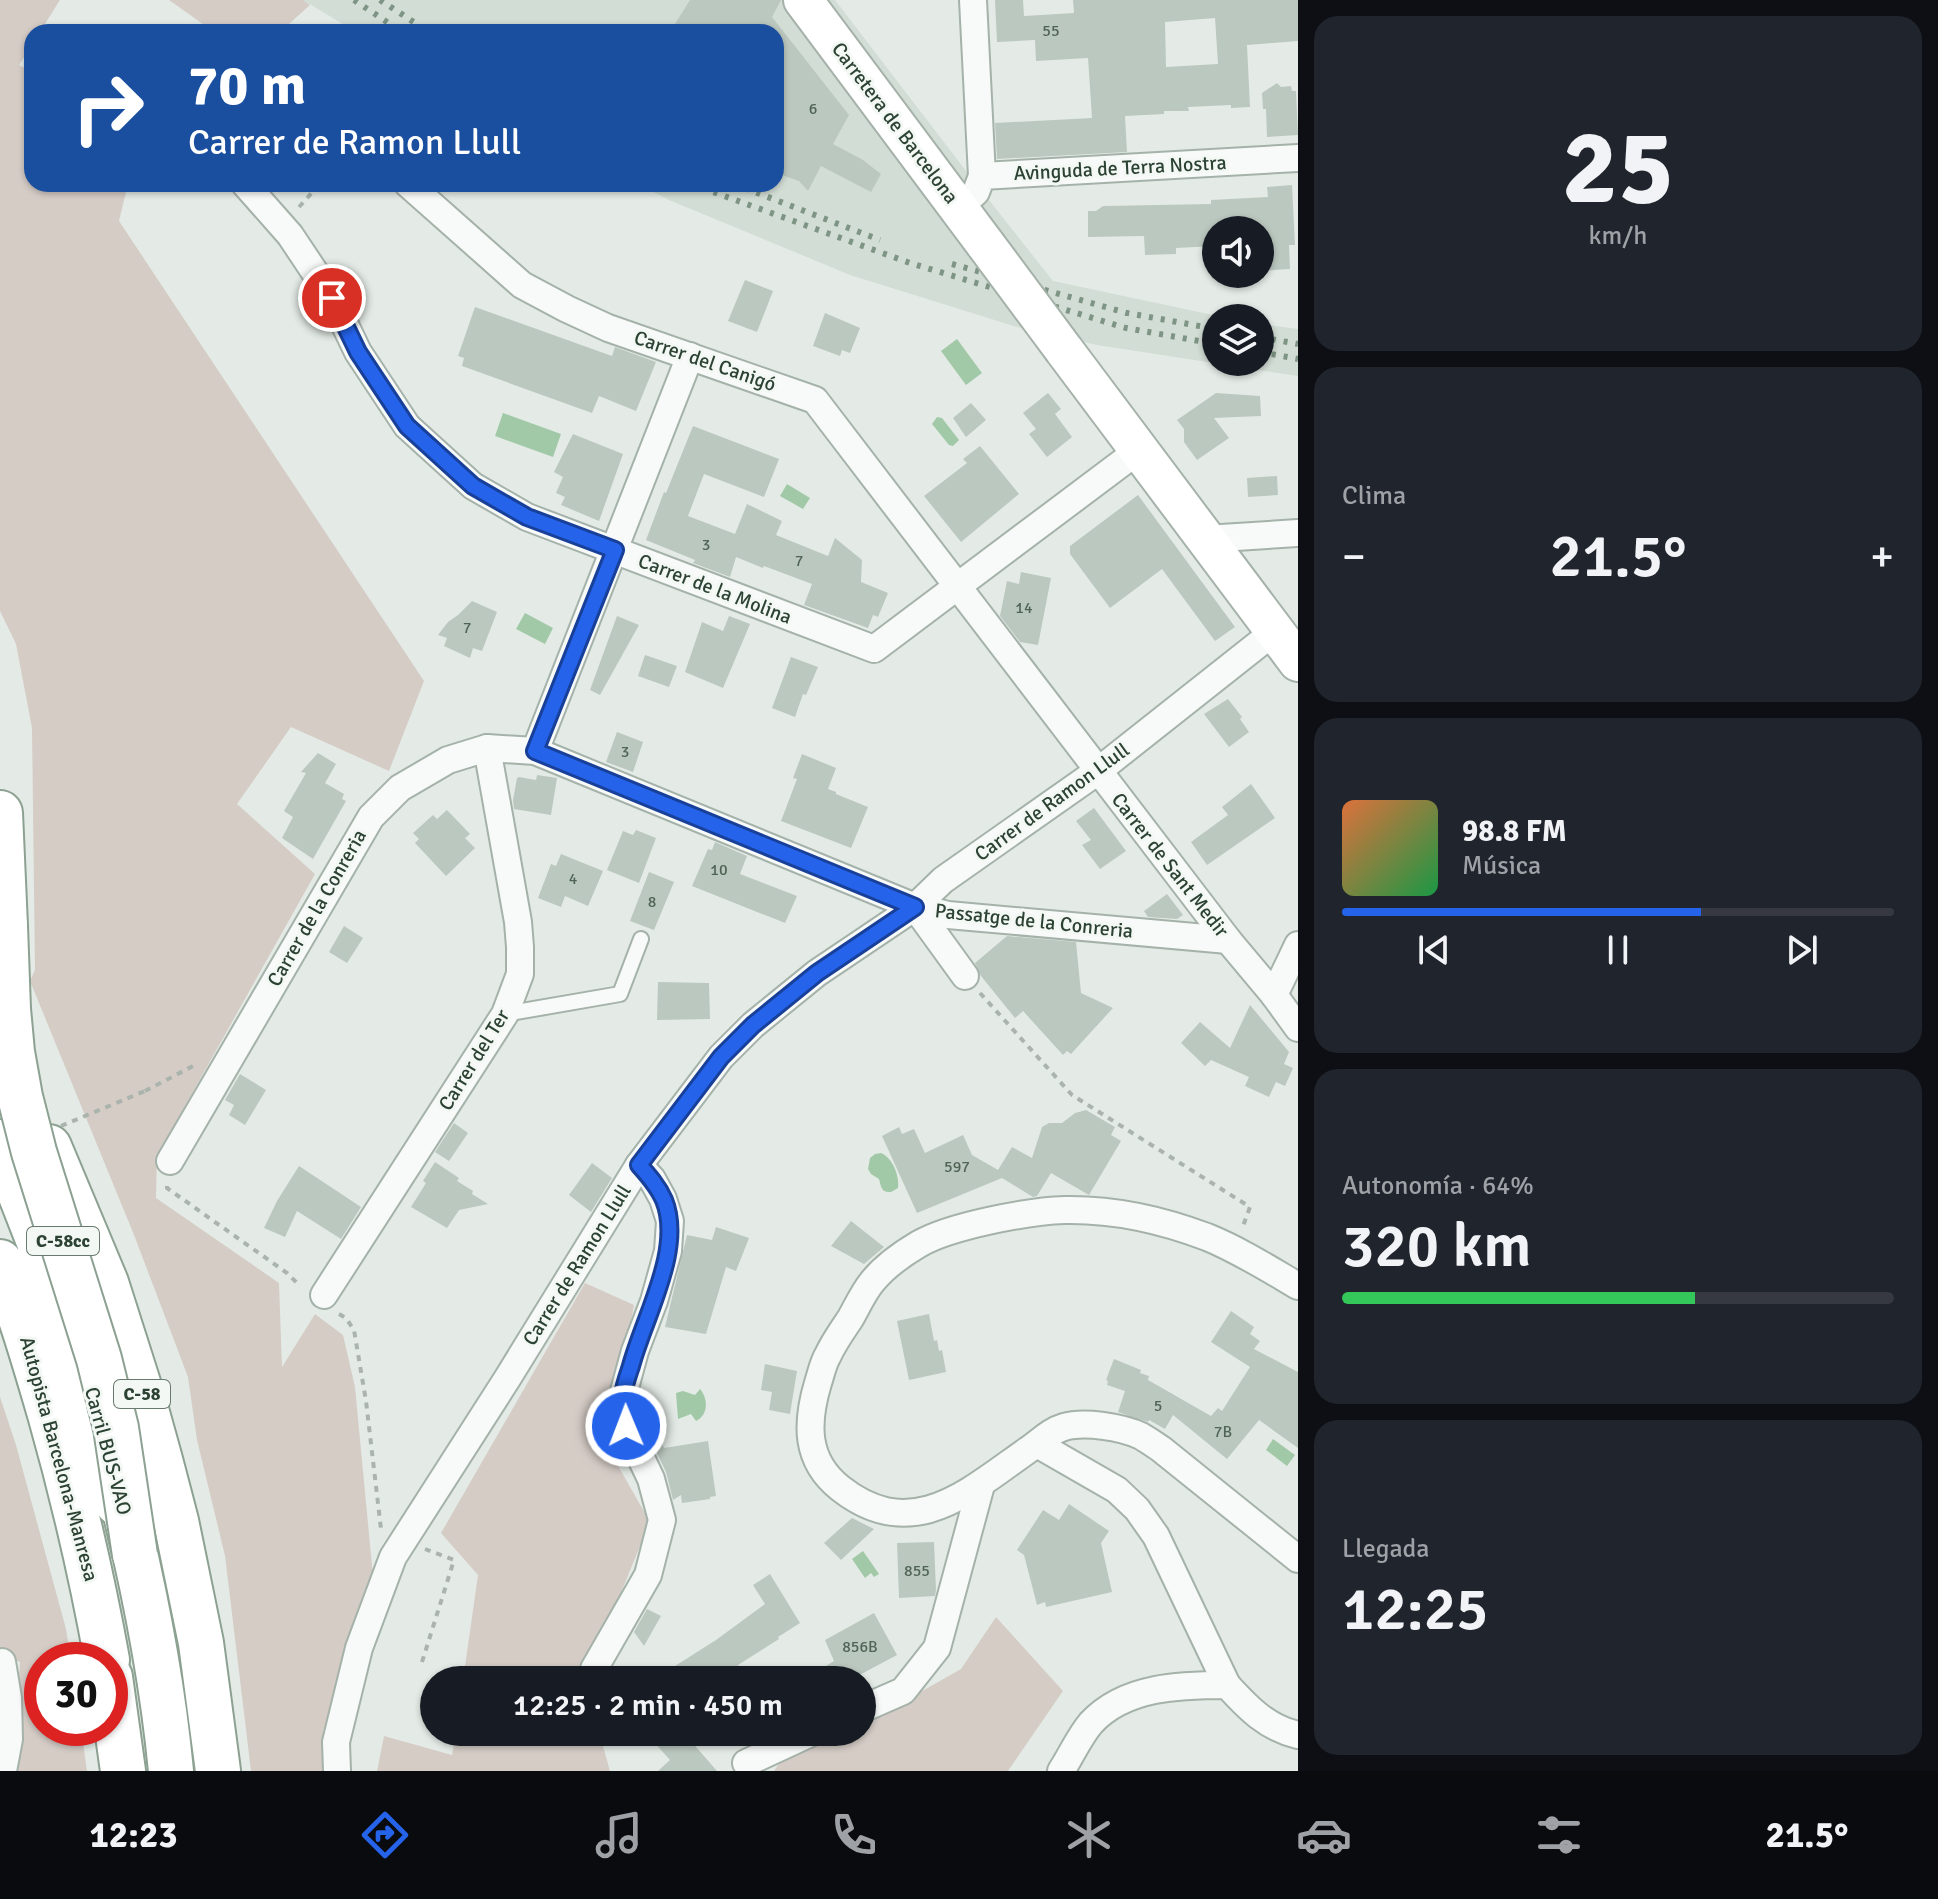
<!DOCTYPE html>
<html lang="es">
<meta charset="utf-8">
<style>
:root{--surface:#171b24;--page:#20242c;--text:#f1f3f6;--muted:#9ea1a6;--line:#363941;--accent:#2563eb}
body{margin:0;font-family:Signika,sans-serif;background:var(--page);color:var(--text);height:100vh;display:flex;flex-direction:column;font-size:30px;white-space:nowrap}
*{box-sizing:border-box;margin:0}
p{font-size:26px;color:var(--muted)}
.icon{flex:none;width:44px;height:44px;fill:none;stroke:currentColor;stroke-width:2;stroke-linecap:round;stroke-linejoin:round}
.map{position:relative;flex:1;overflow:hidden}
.details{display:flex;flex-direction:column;gap:16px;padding:16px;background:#0d0f14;width:640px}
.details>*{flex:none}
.top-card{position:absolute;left:24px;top:24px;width:760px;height:168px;border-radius:24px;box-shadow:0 2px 6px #0004;background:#1a4fa0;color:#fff;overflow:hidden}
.tools{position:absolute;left:1202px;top:216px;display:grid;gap:16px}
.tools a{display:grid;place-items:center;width:72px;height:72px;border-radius:50%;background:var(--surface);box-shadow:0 2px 6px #0004;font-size:40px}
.speed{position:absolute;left:24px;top:1642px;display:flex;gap:16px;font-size:40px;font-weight:700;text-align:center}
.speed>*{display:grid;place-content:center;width:104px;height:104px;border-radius:50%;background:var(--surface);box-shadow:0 2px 6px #0004;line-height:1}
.speed .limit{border:12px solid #d22;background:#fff;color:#111}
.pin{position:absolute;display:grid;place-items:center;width:68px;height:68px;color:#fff;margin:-34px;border:4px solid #fff;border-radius:50%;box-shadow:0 2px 8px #0007}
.me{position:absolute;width:88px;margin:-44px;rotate:359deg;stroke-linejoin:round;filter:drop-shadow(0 0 6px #0008)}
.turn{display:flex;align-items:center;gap:28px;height:168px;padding:0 32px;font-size:36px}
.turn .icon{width:104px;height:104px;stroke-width:2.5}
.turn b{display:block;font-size:56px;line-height:68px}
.big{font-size:60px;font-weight:600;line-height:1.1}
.details .tile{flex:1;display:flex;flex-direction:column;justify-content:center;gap:12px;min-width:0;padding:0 28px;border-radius:24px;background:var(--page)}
.details .dial{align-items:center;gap:0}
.dial b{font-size:104px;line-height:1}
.song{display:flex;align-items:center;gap:24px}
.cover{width:96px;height:96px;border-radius:12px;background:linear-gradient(135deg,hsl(20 70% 55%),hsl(140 70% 35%))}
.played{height:8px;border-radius:4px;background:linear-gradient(90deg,var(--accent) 65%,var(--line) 65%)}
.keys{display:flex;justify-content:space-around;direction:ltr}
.heat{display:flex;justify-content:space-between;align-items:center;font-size:44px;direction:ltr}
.charge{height:12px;border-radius:6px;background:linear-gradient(90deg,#34c759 64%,var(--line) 0)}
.trip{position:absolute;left:420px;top:1666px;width:456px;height:80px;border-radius:40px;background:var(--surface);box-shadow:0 2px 6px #0004;font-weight:600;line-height:80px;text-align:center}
.tabs{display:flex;height:128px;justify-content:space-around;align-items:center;background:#090b0e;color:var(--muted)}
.tabs .icon{width:56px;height:56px}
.tabs .selected{color:var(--accent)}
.tabs b{font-size:36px;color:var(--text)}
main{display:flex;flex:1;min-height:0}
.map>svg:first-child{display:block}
.built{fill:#d2ddd5}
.green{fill:#d5ccc6}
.water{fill:#a1c9a8}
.building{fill:#bbc8bf;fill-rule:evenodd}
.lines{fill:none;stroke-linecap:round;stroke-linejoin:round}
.service-casing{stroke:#a5b2a9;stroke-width:18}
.minor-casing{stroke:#a5b2a9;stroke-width:30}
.secondary-casing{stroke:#a5b2a9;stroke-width:42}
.trunk-casing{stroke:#8ca191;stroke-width:48}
.motorway-casing{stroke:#8ca191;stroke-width:48}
.path{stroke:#aab4ad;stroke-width:4;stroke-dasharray:6 6;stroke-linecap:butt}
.service{stroke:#f7faf8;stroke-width:14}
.minor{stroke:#f7faf8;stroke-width:26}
.secondary{stroke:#fff;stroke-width:38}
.trunk{stroke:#fff;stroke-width:44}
.motorway{stroke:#fff;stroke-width:44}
.rail{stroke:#7e9484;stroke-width:6;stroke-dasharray:4 8;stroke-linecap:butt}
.secondary-bridge-casing{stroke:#a5b2a9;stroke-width:42;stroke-linecap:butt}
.trunk-bridge-casing{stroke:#8ca191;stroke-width:48;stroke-linecap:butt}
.path-bridge{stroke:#aab4ad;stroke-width:4;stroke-dasharray:6 6;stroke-linecap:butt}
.secondary-bridge{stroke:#fff;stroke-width:38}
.trunk-bridge{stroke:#fff;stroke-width:44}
.route-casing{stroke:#184099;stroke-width:20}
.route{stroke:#2563eb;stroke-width:14}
.labels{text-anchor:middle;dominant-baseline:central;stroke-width:6;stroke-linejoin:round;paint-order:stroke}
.number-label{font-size:16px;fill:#506456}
.shield{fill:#f4f8f5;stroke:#68796d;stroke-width:2}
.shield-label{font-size:18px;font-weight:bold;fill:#2c4333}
.street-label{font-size:20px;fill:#2c4333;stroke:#f4f8f5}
</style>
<main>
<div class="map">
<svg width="1298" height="1771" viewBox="0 0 1298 1771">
<rect width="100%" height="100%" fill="#e4ebe6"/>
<path class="built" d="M303,0H835L963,167L1053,281L1227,318H1216V362H1260V324L1298,329V376L1097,345L1017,327L850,275L669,200L638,184H776V32H356Z"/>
<g class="green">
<path d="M0,0H60L40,32H32V45L19,65L32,72V184H128L119,221L424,681L389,771L291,727L237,804L315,874L157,1156L156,1198L279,1283L282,1367L315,1314L343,1335L355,1387L373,1576L323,1731L322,1771H251L225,1556L197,1440L188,1377L134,1235L30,981L35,970L32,728L16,644L0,611Z"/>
<path d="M169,0H303L310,5L280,32H214Z"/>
<path d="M585,1283L634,1305L608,1448L650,1522L585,1680H463L478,1575L441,1533Z"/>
<path d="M0,1397L16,1445L66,1629L71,1660H42V1728H81L87,1771H13L20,1662L0,1655Z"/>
<path d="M996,1617L1063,1691L1008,1771H774L786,1753L843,1732H862V1725L961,1669Z"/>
<path d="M456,1732H599L610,1771H377L384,1736L452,1755Z"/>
</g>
<g class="water">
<path d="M957,339L982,373L966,385L941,351Z"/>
<path d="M503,413L561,434L553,457L495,436Z"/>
<path d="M937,417L942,418L959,440L953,446L949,445L932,424Z"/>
<path d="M787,484L810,498L803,509L780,496Z"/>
<path d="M525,613L553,628L545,644L516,629Z"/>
<path d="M881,1153C892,1157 900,1176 898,1188L891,1192C881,1193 881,1186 879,1179L871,1174L868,1169L870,1158L875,1154Z"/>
<path d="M700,1389C708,1398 709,1415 696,1421L691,1414L678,1419L676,1393L683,1391L695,1395Z"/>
<path d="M1273,1439L1295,1455L1287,1466L1266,1450Z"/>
<path d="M863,1551L879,1574L874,1577L871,1573L865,1578L852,1559Z"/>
</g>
<g class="building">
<path d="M690,0H781L772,17L849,115L833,144L863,160L881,174L871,192L821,166L808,191L799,181L776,173V32H670Z"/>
<path d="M995,0H1023L1024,16L1074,13L1073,0H1298V41L1247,45L1250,107L1231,108V105L1188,107L1189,111H1164V114L1125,116L1127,152L997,159L995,123L1092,118L1088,58L1036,61L1035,40L997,42ZM1215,18L1218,64L1166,67L1165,22Z"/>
<path d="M1277,83L1281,87L1291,86L1292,91H1296L1298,135L1267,137L1266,109H1263L1262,93Z"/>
<path d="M1292,185L1295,245H1289L1290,269L1260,271V230H1216V246L1176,248V254L1145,255L1144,236L1088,237V211H1096L1103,206L1211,204V200L1268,197L1267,187Z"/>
<path d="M745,280L773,291L757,332L728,321Z"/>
<path d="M475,307L612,356L615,347L656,362L636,411L599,396L592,413L462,366L464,358L458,356Z"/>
<path d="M825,313L860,328L850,353L842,350L840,356L813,346Z"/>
<path d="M1048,393L1061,409L1055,414L1072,437L1047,457L1029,434L1036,429L1023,413Z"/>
<path d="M1216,393L1260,396L1261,416L1214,418L1229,438L1197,460L1184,442V429L1177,420Z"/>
<path d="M971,403L986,420L966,437L953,418Z"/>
<path d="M693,426L779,459L764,497L704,474L688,516L735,534L747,504L782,521L776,535L828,556L835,538L862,560L861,582L888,593L878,617L873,615L868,628L804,605L812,584L764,566L763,568L736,557L730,577L693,563L695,560L646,540L664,492L666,493Z"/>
<path d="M573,434L623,454L599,521L561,505L565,497L556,493L563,477L554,472Z"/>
<path d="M980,446L1019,494L961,542L924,496L967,463L963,459Z"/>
<path d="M1277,476L1278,495L1248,497L1247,478Z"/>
<path d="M1138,495L1235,627L1215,641L1162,569L1110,608L1070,554V546Z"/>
<path d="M1021,572L1051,578L1038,645L1020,642L1000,616L1007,581L1019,584Z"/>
<path d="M472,601L497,612L482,651L473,648L470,658L444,646L447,638L438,635L448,622L458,615Z"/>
<path d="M617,616L639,625L600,695L590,690Z"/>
<path d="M729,616L750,624L723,688L685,672L702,622L723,631Z"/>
<path d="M645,655L677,666L669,687L638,676Z"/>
<path d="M791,657L818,667L806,695L803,694L795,717L772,708Z"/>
<path d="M1228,699L1242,717L1240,719L1249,732L1229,747L1204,714Z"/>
<path d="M617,732L643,742L633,772L606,762Z"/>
<path d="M318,753L336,764L325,783L344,794L342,799L346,801L313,859L282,838L293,817L284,811L306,773L301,772Z"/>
<path d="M802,754L836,768L828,789L836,792V794L868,807L851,848L781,821L797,779L793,778Z"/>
<path d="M537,775L557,778L551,815L514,809L513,800L517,778L519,777L536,780Z"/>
<path d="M1251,784L1275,818L1207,865L1191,842L1228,815L1222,807Z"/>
<path d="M1094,808L1126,851L1100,869L1082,845L1091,840L1076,821Z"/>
<path d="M447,810L470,834L465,838L475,848L446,876L415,843L419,839L413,833L433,815L437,819Z"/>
<path d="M636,830L656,838L639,883L607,870L623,831L633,835Z"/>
<path d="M715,842L747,856L740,874L797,896L785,923L692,886L708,849L712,850Z"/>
<path d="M561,854L603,871L588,906L565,896L561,907L538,898L551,864L556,866Z"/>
<path d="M649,872L674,882L654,930L630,921Z"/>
<path d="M1167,894L1183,915L1177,919L1148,917L1144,911Z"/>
<path d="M344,926L363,938L347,963L329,952Z"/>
<path d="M1007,936L1076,942L1081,993L1113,1008L1071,1054L1067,1051L1063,1055L1023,1011L1015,1018L981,976L975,963Z"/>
<path d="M658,982L709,983L710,1019L657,1020Z"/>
<path d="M1250,1005L1289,1052L1284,1064L1293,1068L1285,1086L1276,1082L1269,1097L1245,1086L1249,1077L1211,1060L1205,1066L1181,1043L1200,1022L1230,1048Z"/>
<path d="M240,1074L266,1090L245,1125L229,1115L234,1105L225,1100Z"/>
<path d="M1086,1110L1115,1127L1111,1135L1121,1141L1089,1195L1051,1173L1037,1196L1033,1197L1002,1178L917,1213L882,1136L899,1127L902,1134L914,1129L925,1153L963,1135L972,1155L998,1170L1012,1147L1032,1158L1042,1127L1049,1123H1062L1075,1113Z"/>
<path d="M454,1123L468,1133L449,1161L435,1152Z"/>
<path d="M435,1162L459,1178L457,1181L473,1191L472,1194L488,1204L459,1210L447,1228L411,1207L426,1183L423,1181Z"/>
<path d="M592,1163L612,1178L591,1212L569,1195Z"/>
<path d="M299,1166L361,1207L341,1239L297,1211L285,1237L264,1228L277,1201Z"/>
<path d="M851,1221L884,1247L864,1264L831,1246Z"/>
<path d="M716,1227L749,1238L736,1271L726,1267L706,1334L665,1327L687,1235L712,1240Z"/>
<path d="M1231,1311L1254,1327L1250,1334L1260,1341L1254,1349L1298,1372V1448L1259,1420L1227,1459L1173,1415L1165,1429L1149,1420L1148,1422L1118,1412L1125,1391L1107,1385L1108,1381L1106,1380L1114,1359L1141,1370L1140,1373L1149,1376L1148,1380L1211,1416L1218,1408L1222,1411L1250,1367L1211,1342Z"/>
<path d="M929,1314L934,1341L937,1340L939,1351L942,1350L946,1372L909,1380L897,1321Z"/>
<path d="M765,1364L797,1371L790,1414L769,1410L772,1392L761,1390Z"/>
<path d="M652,1425L664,1448L708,1441L716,1496L710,1497V1499L682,1503L681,1495L673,1500L666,1472L645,1428Z"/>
<path d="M1069,1504L1109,1531L1101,1543L1112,1592L1046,1607L1045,1602L1037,1605L1024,1555L1017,1550L1043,1510L1059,1520Z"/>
<path d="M852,1518L874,1529L841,1560L824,1543Z"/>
<path d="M934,1542L936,1590L935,1596L899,1598L897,1543Z"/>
<path d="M770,1574L800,1623L778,1637L779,1639L738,1665L740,1668L720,1680H684L675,1666L716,1640L765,1604L753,1585Z"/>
<path d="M647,1609L661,1616L644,1646L634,1632Z"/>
<path d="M874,1613L897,1655L850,1680H803L834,1661L825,1640Z"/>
<path d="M645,1732H683L717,1771H658L670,1760Z"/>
</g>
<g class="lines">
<defs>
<path id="service" d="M505,1014L620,994L641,939"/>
<g id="minor">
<path d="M973,0L982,176"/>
<path d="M245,184L290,235L332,298L358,352L407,426L473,486L527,517L874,649L1139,450"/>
<path d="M408,184L522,285L567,309L608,328L815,400L1228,940L1274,995L1298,1028"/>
<path d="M958,208L976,192L982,176L1298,158"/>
<path d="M1205,539L1298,533"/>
<path d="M535,751L690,356"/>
<path d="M915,907L965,976"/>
<path d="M1274,995L1298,945"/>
<path d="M170,1161L371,817L400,788L448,760L487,748L535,751L915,907L948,915L1228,940"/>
<path d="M1298,1286C1269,1269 1239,1250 1207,1237C1162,1220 1114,1209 1065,1210C1028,1211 950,1226 919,1244C902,1254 884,1267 872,1282C863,1293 857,1307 850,1319C842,1331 834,1342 828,1355C823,1363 821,1374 818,1383C806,1423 805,1460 840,1488C912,1545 968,1492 1028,1450C1040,1442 1050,1431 1064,1427C1084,1421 1122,1427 1141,1436C1148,1440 1155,1445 1161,1449L1298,1559"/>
<path d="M324,1295L505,1014L520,974V947L518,922L487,748"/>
<path d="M1037,1444L1117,1490L1137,1509L1156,1536L1227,1685"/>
<path d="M2,1662L8,1698L9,1739L3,1771"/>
<path d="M594,1669L648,1575L662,1520L651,1479L626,1426L623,1395L635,1351L654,1301L668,1251L670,1221L663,1199L652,1179L639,1165"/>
<path d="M862,1709L903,1691L937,1648L981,1485"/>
<path d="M746,1763L813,1732"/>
<path d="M337,1771L336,1742L359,1648L393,1557L507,1379L639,1165L721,1057L753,1025L817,973L915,907L943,880L1098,771L1275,631"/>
<path d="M1061,1771C1071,1756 1079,1737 1091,1723C1125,1686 1181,1685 1227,1685C1248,1708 1267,1728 1298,1735"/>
</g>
<g id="secondary">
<path d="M803,0L986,245"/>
<path d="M1064,350L1298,662"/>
</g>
<g id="trunk">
<path d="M0,813L5,926"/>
<path d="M0,1142L59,1293"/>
<path d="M30,1268L71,1376L117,1503"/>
<path d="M127,1519C147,1602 163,1687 171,1771"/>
</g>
<g id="motorway">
<path d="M49,1147L106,1283L143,1399L160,1460L176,1521L201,1643L218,1771"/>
<path d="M0,1262C20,1311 35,1363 50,1414C73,1495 92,1577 107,1660"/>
<path d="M110,1677L123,1771"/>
</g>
</defs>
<use href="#service" class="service-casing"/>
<use href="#minor" class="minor-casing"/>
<use href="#secondary" class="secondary-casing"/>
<use href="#trunk" class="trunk-casing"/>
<use href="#motorway" class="motorway-casing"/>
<g class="path">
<path d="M299,207L320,184"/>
<path d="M980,993L1072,1095L1250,1207L1243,1226"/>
<path d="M145,1091L195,1065"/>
<path d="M167,1186V1188L287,1273L300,1286"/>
<path d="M339,1314L346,1318L354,1330L366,1401L381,1529"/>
<path d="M422,1662L454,1560L425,1549"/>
</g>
<use href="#service" class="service"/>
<use href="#minor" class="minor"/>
<use href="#secondary" class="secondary"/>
<use href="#trunk" class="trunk"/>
<use href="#motorway" class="motorway"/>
<g class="rail">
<path d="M354,0L402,32"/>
<path d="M380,0L429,32"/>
<path d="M691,184L910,263L1126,328L1216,344"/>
<path d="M734,184L880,240"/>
<path d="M952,264L1127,313L1216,329"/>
<path d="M1260,337L1298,344"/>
<path d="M1260,352L1298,359"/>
</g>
<defs>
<path id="secondary-bridge" d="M986,245L1064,350"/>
<path id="trunk-bridge" d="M5,926L8,1009L12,1052L20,1097L34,1152L99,1359L116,1428L135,1555"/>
</defs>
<use href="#secondary-bridge" class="secondary-bridge-casing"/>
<use href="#trunk-bridge" class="trunk-bridge-casing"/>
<path class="path-bridge" d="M61,1126L145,1091"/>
<use href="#secondary-bridge" class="secondary-bridge"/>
<use href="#trunk-bridge" class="trunk-bridge"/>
</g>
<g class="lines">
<defs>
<path id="route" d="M332,298L358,352L407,426L473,486L527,517L615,550L535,751L915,907L817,973L753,1025L721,1057L639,1165C648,1175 658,1186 664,1200C684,1249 644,1317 631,1366C628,1375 624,1386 623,1395C622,1405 625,1416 626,1426"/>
</defs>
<use href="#route" class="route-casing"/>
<use href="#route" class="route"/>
</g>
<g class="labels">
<g class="number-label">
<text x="1051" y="31">55</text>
<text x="813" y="109">6</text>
<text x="706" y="545">3</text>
<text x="799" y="561">7</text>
<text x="1024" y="608">14</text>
<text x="467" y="628">7</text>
<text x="625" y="752">3</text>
<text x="719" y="870">10</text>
<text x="573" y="879">4</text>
<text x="652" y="902">8</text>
<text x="957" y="1167">597</text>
<text x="1158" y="1406">5</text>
<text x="1223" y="1432">7B</text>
<text x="917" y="1571">855</text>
<text x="860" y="1647">856B</text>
</g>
<g class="shield">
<rect x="27" y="1227" width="72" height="28" rx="6"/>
<rect x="114" y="1380" width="56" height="28" rx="6"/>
</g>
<g class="shield-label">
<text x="63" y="1241">C-58cc</text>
<text x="142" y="1394">C-58</text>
</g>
<g class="street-label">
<text transform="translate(895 123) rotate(53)">Carretera de Barcelona</text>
<text transform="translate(1120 168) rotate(-3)">Avinguda de Terra Nostra</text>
<text transform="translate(705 361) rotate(19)">Carrer del Canigó</text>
<text transform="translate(715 589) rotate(21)">Carrer de la Molina</text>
<text transform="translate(1052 802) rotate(-36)">Carrer de Ramon Llull</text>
<text transform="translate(1170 865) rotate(52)">Carrer de Sant Medir</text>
<text transform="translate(317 908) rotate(-60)">Carrer de la Conreria</text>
<text transform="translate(1034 921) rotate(6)">Passatge de la Conreria</text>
<text transform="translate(474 1060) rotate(-58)">Carrer del Ter</text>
<text transform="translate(577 1265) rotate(-58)">Carrer de Ramon Llull</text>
<text transform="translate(108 1451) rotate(75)">Carril BUS-VAO</text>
<text transform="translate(59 1459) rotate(75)">Autopista Barcelona-Manresa</text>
</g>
</g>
</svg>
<div class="tools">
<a><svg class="icon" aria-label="sound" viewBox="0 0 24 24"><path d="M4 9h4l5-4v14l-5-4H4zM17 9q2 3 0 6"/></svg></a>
<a><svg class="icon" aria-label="layers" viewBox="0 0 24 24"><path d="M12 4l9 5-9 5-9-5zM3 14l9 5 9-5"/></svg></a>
</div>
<div class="speed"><div class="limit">30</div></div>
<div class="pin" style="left:332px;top:298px;background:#d93025"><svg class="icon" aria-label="arrive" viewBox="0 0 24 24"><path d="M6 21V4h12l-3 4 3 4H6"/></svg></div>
<svg class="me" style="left:626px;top:1426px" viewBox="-20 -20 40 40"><circle r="17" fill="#2563eb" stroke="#fff" stroke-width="3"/><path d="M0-11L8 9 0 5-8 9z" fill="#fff"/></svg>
<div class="trip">12:25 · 2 min · 450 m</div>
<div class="top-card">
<div class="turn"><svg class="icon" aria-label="right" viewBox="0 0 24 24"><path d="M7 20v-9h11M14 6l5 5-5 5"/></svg><div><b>70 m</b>Carrer de Ramon Llull</div></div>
</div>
</div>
<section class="details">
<div class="tile dial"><b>25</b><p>km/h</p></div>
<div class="tile"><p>Clima</p>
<div class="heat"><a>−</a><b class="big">21.5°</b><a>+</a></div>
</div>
<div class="tile">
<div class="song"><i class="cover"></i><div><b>98.8 FM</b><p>Música</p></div></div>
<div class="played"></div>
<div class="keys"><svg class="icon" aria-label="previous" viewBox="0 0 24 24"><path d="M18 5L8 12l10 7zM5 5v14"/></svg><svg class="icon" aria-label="pause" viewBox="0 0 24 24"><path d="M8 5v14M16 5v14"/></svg><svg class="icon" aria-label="next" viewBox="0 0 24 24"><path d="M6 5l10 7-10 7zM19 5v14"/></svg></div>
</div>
<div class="tile"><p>Autonomía · 64%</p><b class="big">320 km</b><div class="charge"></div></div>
<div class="tile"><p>Llegada</p><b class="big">12:25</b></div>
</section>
</main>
<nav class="tabs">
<b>12:23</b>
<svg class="icon selected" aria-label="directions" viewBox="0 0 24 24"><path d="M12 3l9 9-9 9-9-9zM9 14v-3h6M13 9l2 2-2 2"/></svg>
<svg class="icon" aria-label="music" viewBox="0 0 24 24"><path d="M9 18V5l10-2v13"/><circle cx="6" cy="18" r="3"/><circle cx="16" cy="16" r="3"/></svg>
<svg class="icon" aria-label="phone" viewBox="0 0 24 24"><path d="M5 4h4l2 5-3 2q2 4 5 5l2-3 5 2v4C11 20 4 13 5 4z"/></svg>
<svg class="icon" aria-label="climate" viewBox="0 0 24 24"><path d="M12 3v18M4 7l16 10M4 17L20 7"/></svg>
<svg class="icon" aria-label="car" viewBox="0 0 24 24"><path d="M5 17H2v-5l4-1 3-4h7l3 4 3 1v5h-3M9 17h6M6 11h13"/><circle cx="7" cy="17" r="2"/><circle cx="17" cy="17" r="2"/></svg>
<svg class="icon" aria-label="filters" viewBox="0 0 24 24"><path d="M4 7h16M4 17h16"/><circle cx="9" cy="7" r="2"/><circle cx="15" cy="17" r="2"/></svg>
<b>21.5°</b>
</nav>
